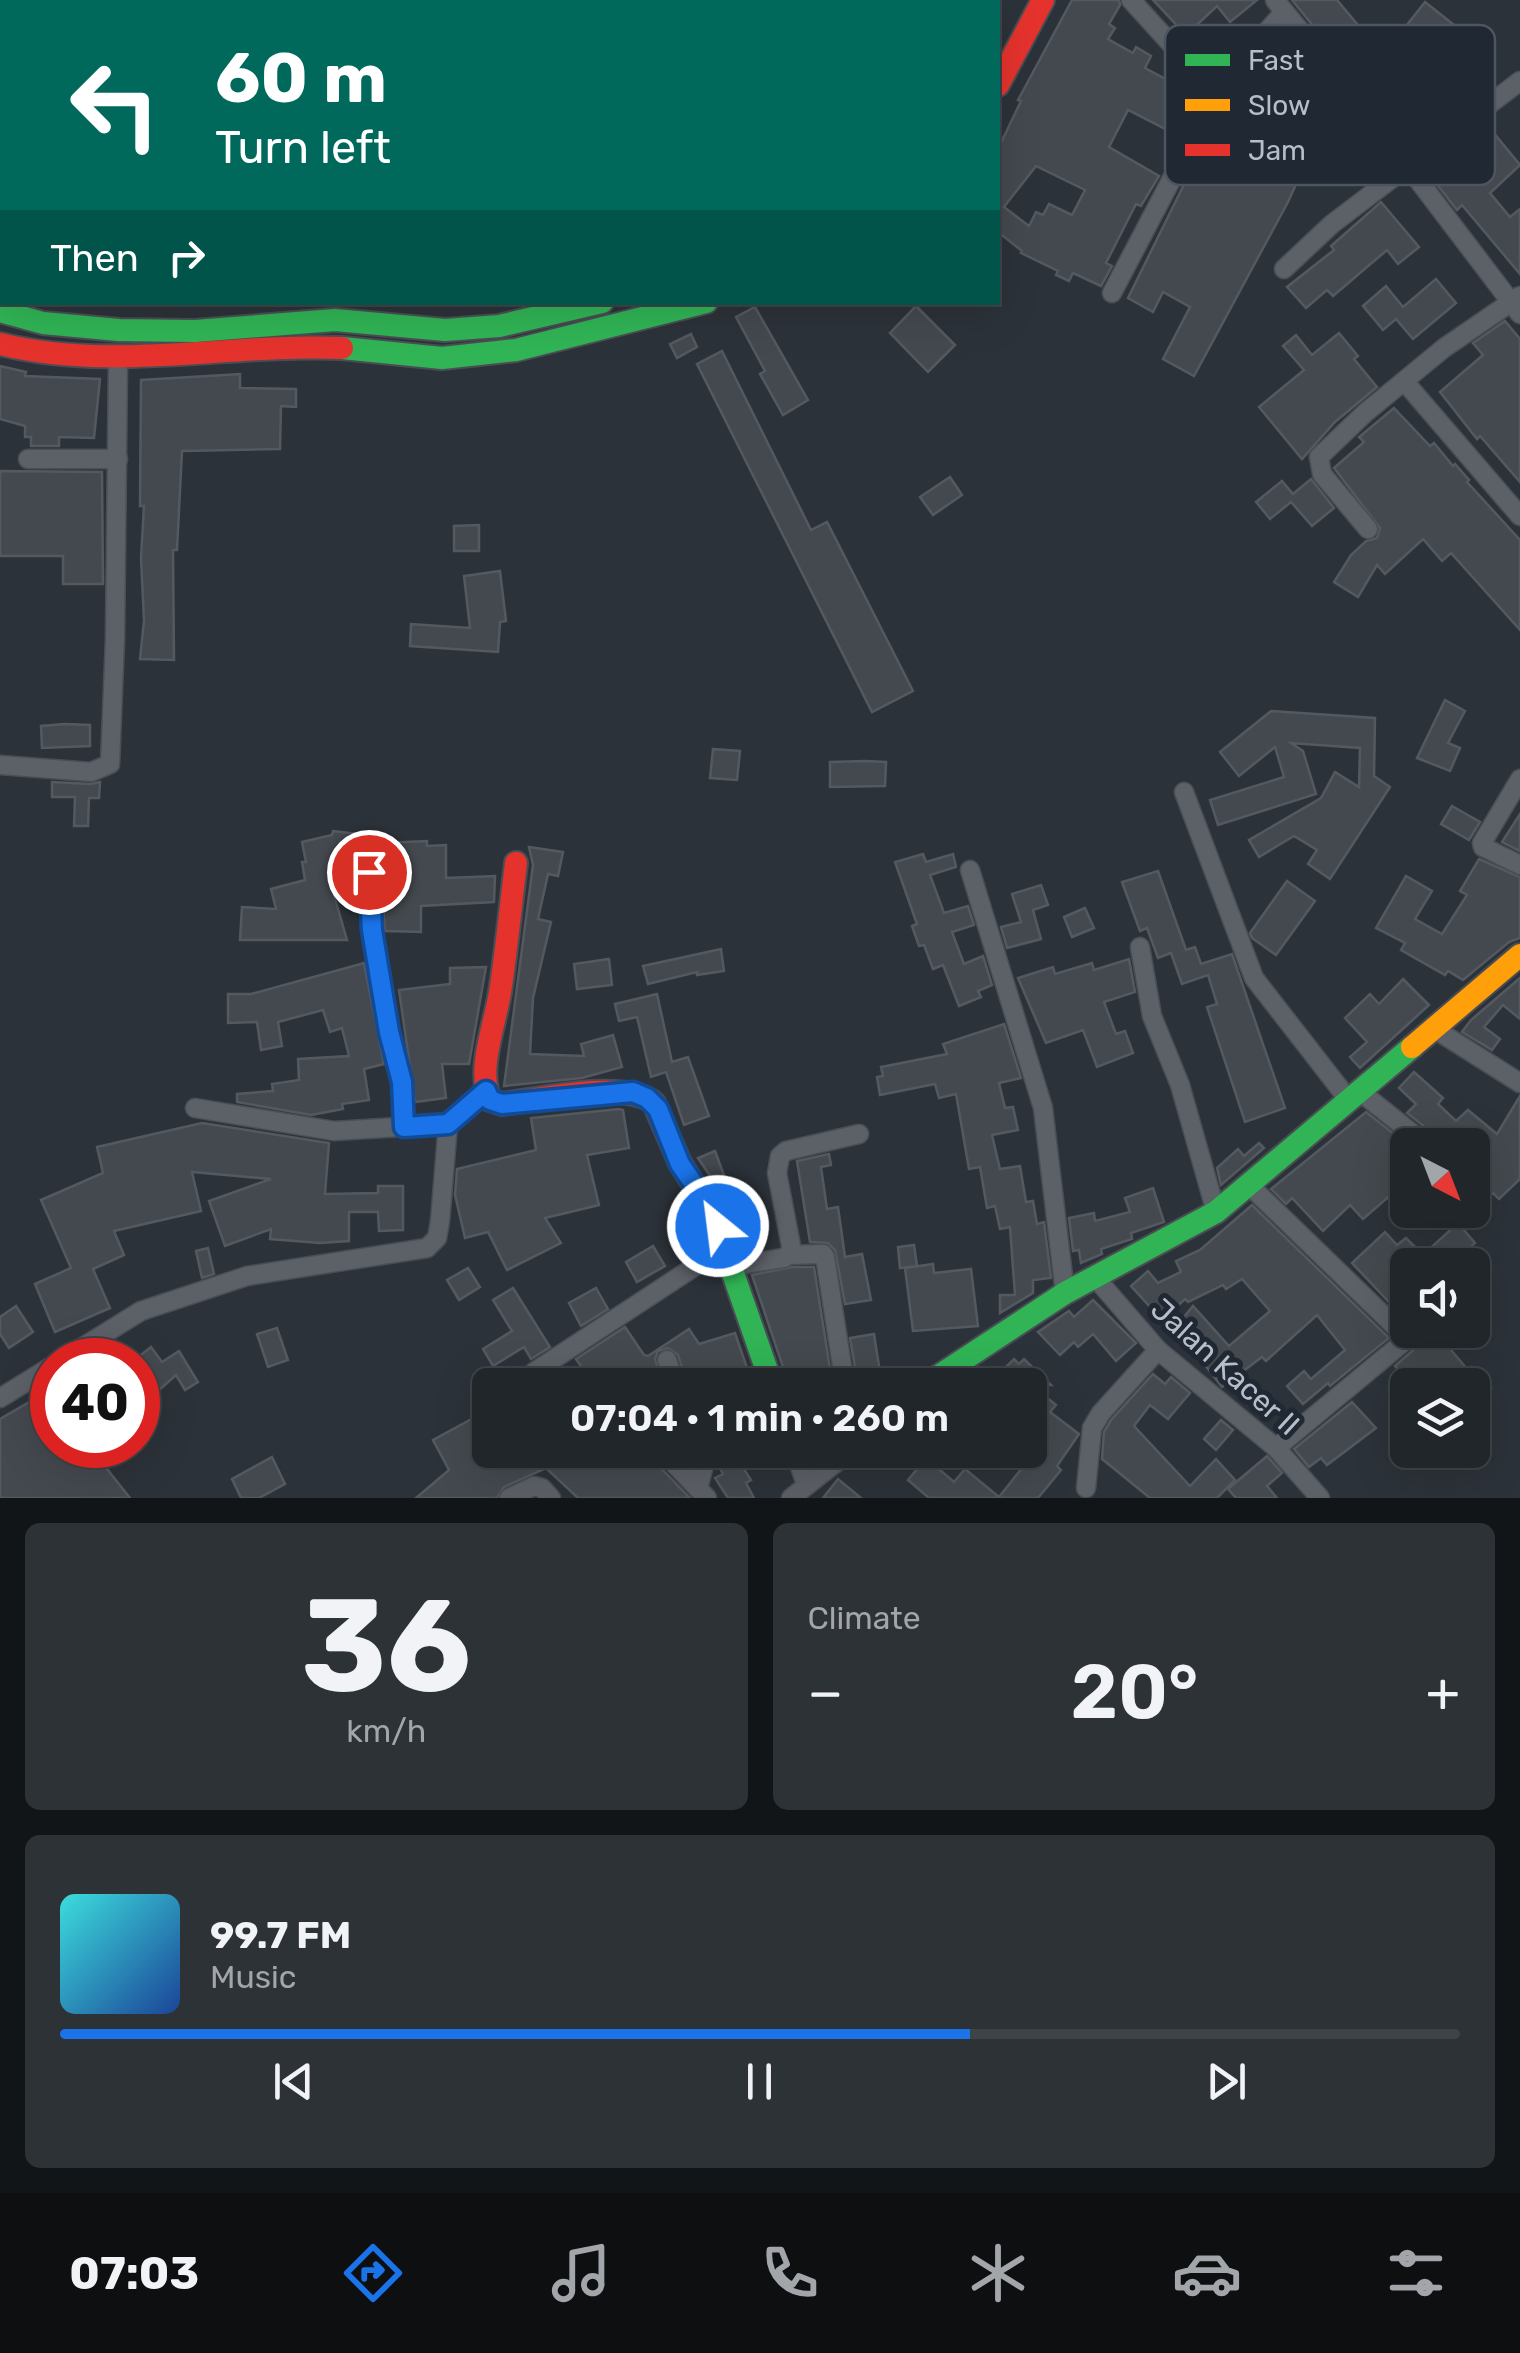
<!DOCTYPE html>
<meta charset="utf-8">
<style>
:root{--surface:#21262b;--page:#2d3237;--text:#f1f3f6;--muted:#a2a5a9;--line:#3e4347;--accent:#1a73e8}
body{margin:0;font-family:Rubik,sans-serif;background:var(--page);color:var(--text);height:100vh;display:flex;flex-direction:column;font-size:38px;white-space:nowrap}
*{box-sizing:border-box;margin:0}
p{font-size:32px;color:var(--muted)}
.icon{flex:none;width:55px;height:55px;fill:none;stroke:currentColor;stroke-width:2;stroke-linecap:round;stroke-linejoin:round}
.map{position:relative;height:1498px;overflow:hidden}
.details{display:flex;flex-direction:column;gap:25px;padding:25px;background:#121518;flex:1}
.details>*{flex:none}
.hud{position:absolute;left:0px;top:0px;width:1000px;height:305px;box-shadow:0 10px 40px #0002,0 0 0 2px var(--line);background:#00695c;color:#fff;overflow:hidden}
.needle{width:65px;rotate:138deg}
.tools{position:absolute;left:1390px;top:1128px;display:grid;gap:20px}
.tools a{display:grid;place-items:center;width:100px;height:100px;border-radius:15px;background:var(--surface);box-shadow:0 10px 40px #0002,0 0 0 2px var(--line);font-size:50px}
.speed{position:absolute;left:30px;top:1338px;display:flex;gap:20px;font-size:50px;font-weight:700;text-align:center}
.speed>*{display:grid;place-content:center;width:130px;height:130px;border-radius:50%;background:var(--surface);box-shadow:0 10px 40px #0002,0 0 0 2px var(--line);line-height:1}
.speed .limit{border:15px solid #d22;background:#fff;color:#111}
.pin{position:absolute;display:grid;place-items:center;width:85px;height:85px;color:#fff;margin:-42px;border:5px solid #fff;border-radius:50%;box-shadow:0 2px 10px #0007}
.me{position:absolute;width:110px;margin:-55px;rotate:331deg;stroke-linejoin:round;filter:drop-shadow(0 0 8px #0008)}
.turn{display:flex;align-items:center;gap:35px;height:210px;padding:0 50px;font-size:45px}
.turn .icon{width:130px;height:130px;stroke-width:2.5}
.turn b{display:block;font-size:70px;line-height:85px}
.then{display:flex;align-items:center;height:95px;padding:0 50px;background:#0003;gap:20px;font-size:38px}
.big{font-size:75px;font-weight:600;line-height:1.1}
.details .card{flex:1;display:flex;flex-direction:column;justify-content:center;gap:15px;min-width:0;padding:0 35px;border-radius:15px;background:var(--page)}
.details .dial{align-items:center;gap:0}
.dial b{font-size:130px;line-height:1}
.song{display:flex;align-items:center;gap:30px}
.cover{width:120px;height:120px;border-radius:15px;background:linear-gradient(135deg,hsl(180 70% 55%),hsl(220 70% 35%))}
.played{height:10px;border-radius:5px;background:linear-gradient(90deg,var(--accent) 65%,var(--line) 65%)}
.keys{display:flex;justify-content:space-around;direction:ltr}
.heat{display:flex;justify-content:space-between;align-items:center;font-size:55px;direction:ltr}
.details .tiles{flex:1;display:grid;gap:25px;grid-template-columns:1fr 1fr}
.card:last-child{grid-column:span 2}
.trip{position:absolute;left:472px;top:1368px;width:575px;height:100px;border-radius:15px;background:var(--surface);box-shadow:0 10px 40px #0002,0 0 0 2px var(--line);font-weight:600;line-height:100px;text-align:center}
.tabs{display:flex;height:160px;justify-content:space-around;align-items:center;background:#0d0f11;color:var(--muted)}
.tabs .icon{width:70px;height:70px}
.tabs .current{color:var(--accent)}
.tabs b{font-size:45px;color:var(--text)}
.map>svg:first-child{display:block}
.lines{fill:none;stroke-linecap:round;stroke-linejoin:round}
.stream{stroke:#3b4d61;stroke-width:5}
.building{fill:#44494f;stroke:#545960;stroke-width:2.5;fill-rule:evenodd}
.street-casing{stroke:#4a4e54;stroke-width:21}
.fast-casing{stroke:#4a4e54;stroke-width:26}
.slow-casing{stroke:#4a4e54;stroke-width:26}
.jam-casing{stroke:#4a4e54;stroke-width:26}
.street{stroke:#5c6067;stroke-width:18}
.fast{stroke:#30b455;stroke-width:22}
.slow{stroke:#ff9f0a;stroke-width:22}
.jam{stroke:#e5322d;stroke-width:22}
.route-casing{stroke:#114b97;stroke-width:25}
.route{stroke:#1a73e8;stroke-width:18}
.labels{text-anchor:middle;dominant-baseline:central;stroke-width:10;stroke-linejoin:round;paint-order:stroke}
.street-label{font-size:30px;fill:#b7bec9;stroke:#1f2833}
.key{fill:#1f2833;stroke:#4d5560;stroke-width:2.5}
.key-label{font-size:28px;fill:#b7bec9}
</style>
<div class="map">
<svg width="1520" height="1498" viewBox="0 0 1520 1498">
<rect width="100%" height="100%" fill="#2c3239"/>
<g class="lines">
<path class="stream" d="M826,0V2"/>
</g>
<g class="building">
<path d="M1072,0H1119L1120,5L1109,24L1115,28L1108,39L1133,53L1136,47L1151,56L1145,68L1199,97L1179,136L1128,110L1109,147L1159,176L1141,206L1136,204L1106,263L1112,266L1101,286L1073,273L1069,281L1056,275L1058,271L1021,253L1022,251L998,232V149L1021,101L1018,100ZM1036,166L1085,190L1072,215L1049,204L1043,215L1036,212L1029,226L1004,207Z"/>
<path d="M1153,0H1257L1230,22L1217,6L1186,35Z"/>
<path d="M1292,0H1337L1358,25L1331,48Z"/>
<path d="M1425,2L1473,40L1453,64L1406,26Z"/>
<path d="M1235,100L1267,122L1236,167L1258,182L1288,126L1305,141L1333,122L1359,155L1328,179L1305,148L1284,173L1298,180L1288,202L1194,376L1163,359L1190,307L1163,292L1153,312L1128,298L1198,156Z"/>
<path d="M1493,132L1520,165L1490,193L1510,217L1520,209V274L1462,205L1457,210L1435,182Z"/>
<path d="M1381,202L1419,247L1398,264L1387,250L1333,296L1327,290L1306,308L1287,287L1334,250L1331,246Z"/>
<path d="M1436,279L1456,303L1413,339L1396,319L1383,330L1363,306L1386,286L1403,307Z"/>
<path d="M916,306L955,345L928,372L890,333Z"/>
<path d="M755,307L808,400L783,415L760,374L765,371L736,317Z"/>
<path d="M1505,321L1520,339V482L1480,436L1477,439L1440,392L1483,355L1473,343Z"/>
<path d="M1339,333L1358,356L1354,359L1377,387L1335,422L1302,459L1259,407L1304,370L1283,346L1296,335L1312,355Z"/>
<path d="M691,334L697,347L677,358L670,344Z"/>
<path d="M722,351L811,530L827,522L913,691L872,712L697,364Z"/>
<path d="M0,366L26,372L25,376L100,379L94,438L59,437V446H31V437H25V426L0,419Z"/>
<path d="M240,374V388L296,389V407L281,406L280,449L182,451L177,550H173L174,660L140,659L144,621L141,558L144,506H140L141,380Z"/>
<path d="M1394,408L1430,446L1434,443L1453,466L1455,464L1469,480L1467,482L1520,540V630L1451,553L1442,561L1423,539L1385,574L1377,565L1358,597L1334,582L1351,555L1366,541L1377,538L1380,528L1334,468L1364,442L1359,437Z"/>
<path d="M0,471L102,472L103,584H63V556H0Z"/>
<path d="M950,477L962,495L933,515L920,497Z"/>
<path d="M1311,479L1334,508L1312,526L1291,502L1270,519L1256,502L1282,481L1293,494Z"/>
<path d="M479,525V551H454V526Z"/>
<path d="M500,571L506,621L500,622L498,652L410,646L411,624L470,628L464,576Z"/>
<path d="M1445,700L1465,711L1448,743L1460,748L1450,771L1417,758Z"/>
<path d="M1271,711L1375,718L1374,776L1390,787L1330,879L1308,864L1317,850L1294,836L1259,857L1249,840L1321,798L1335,772L1359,787L1360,748L1291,743L1303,751L1316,794L1218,825L1210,800L1284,777L1275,747L1239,776L1220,752Z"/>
<path d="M65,724L90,725V746L42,748L41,726Z"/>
<path d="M713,749L740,751L737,780L710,778Z"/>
<path d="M866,761L886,762L885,786L830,787V762Z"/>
<path d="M52,782L90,784L100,782L99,798H89L88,826H74L75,797H52Z"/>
<path d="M1452,806L1480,822L1469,840L1441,824Z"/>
<path d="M1520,814V851L1502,842Z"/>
<path d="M333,831L383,837L382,843L427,841V846L446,845V878L495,876L494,902L421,906V932L385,931L381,871L376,862L367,861L358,868V893L334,895L347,940H240L242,907L276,909L271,889L305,880L302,862H306L302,842L332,835Z"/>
<path d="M529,847L563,852L558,876L548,874L538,919L551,922L533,998L530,1054L584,1056L581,1044L613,1035L622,1067L582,1078L504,1086L533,865Z"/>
<path d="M923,854L926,862L953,854L956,867L930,875L944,913L968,906L974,925L952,932L964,964L983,956L992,985L978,991L981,997L959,1006L943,965L933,969L924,945L919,946L912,926L917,924L895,862Z"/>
<path d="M1479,859L1520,877V938L1509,942L1463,980L1448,971L1445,975L1401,950L1405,943L1376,928L1406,876L1432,891L1415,919L1442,934L1467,895L1460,891Z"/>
<path d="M1158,871L1186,950L1195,947L1201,964L1232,954L1285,1108L1245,1122L1207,1007L1217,1004L1208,975L1182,984L1171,953L1158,958L1147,928L1140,931L1122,882Z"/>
<path d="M1287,881L1315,901L1276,955L1252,938L1250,933Z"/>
<path d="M1041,885L1048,905L1033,910L1041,939L1007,948L1001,927L1021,922L1012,894Z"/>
<path d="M1085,908L1094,928L1072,937L1064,917Z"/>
<path d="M721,949L724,971L697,975V972L648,984L643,966Z"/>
<path d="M609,959L612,985L577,989L574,964Z"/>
<path d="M1129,959L1135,992L1104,1002L1116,1034L1125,1031L1133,1053L1097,1067L1083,1030L1046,1043L1018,978L1053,967L1055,974L1092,963L1094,970Z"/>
<path d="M364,963L384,1064L364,1069L369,1100L342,1104L343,1109L311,1115L237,1102V1094L273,1091L272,1084L299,1080L298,1059L349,1056L342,1028L330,1032L323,1010L278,1022L282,1046L261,1050L257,1022L228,1023V994H251Z"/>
<path d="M486,967L469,1064H442L446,1098L415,1102L399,990L450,984V968Z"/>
<path d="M1520,978V1019L1503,1005L1484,1027L1500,1039L1492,1050L1462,1032L1471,1020Z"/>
<path d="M1403,979L1429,1005L1360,1068L1350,1057L1367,1042L1345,1018L1370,994L1379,1004Z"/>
<path d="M657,994L672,1062L688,1057L709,1116L684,1125L666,1072L651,1077L637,1017L619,1021L615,1004Z"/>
<path d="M1004,1024L1021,1078L999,1083L1005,1108L1013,1107L1018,1130L992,1135L1000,1169L1020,1166L1026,1202L1033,1201L1037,1224L1044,1222L1051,1278L1033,1280V1293L1000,1313V1295H1015L1010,1227L1000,1229L995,1206L987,1208L980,1167L969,1169L956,1094L939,1098L935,1084L880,1095L877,1077L883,1076L881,1067L947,1054L943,1044Z"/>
<path d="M1414,1072L1443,1098L1438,1104L1456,1121L1468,1110L1497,1134L1520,1096V1179L1499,1199L1493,1193L1472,1211V1145H1439L1435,1135L1407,1113L1416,1104L1399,1088Z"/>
<path d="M619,1109L623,1110L629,1148L587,1155L599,1205L545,1218L561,1243L507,1270L488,1232L465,1238L455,1195L457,1169L536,1150L531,1118Z"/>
<path d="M1366,1112L1408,1145V1180L1363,1219L1350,1205L1323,1231L1292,1198L1286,1204L1271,1189Z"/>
<path d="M202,1123L329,1143L325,1194L378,1193V1186H403V1230L379,1231L378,1212H349V1241L320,1243L270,1239L271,1229L225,1246L209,1201L271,1179L192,1172L201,1211L114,1231L124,1255L93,1269L110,1308L55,1332L35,1284L71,1268L41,1200L103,1173L97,1147Z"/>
<path d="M1259,1143L1264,1148L1221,1185L1217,1168L1238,1149L1244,1156Z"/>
<path d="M715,1151L728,1186L719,1189L698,1158Z"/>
<path d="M829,1154L831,1165L821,1167L827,1209L838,1207L845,1257L862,1254L871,1300L845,1304L835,1250L828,1243L810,1242L797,1161Z"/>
<path d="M1153,1188L1164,1222L1131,1233L1132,1239L1101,1249L1102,1254L1081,1263L1079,1250L1073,1251L1069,1218L1094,1213L1095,1221L1130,1212L1125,1198Z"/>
<path d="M1252,1205L1389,1338L1330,1386L1328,1383L1303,1404L1287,1386L1304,1371L1311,1379L1345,1350L1317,1315L1266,1361L1262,1357L1222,1387L1205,1365L1209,1362L1189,1342L1184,1347L1170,1334L1193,1306L1229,1346L1270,1311L1242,1279L1226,1289L1223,1285L1188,1302L1185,1299L1162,1320L1131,1286L1148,1271L1158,1283L1181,1272L1176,1261L1200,1250Z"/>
<path d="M1458,1223L1475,1243L1452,1265H1408L1406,1320L1352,1263L1385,1232L1397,1245L1406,1238L1423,1255Z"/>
<path d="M914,1245L917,1266L900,1268L898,1247Z"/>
<path d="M653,1246L665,1266L637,1282L626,1262Z"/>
<path d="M208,1248L214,1274L202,1278L196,1251Z"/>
<path d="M933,1264L934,1273L971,1269L978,1326L913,1331L905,1268Z"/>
<path d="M792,1267H814L831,1375L812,1380L813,1385H789L752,1275Z"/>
<path d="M468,1268L480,1287L459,1300L447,1280Z"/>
<path d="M513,1288L550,1347L531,1359L524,1347L493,1366L483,1349L512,1331L493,1300Z"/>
<path d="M596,1288L608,1309L581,1326L569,1303Z"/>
<path d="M1093,1300L1136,1343L1116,1361L1093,1334L1078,1347L1074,1342L1060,1355L1038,1332L1069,1311L1074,1317Z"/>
<path d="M16,1306L33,1332L9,1348L0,1334V1317Z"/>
<path d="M625,1327L644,1355L648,1356L689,1329L699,1344L735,1333L753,1385H688L678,1355L668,1348L658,1351L655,1359L663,1385H594L576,1359Z"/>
<path d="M277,1328L288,1360L268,1367L257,1334Z"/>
<path d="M1435,1331L1468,1370L1471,1367L1491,1389L1472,1405V1385H1411L1395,1366Z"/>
<path d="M874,1334L881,1379L870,1380L871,1385H858L850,1338Z"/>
<path d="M151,1347L162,1362L179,1351L198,1382L185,1390L176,1375L138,1409V1357Z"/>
<path d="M1014,1359L1019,1364L1024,1359L1051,1385H1031L1056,1405L1050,1412L1079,1434L1057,1466L1061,1470L1038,1498H929L908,1480L926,1458L954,1482L965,1469L999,1497L1038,1448L1030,1442V1385H1002L1001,1372Z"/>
<path d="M1153,1374L1165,1384L1171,1377L1190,1393L1168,1419L1150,1405L1134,1426L1190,1486L1216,1459L1235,1480L1217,1498H1150L1102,1459L1104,1432L1111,1420Z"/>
<path d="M52,1389V1445H99L106,1456L100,1460L130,1498H0V1419Z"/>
<path d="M1352,1402L1376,1428L1327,1465L1321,1458L1309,1467L1294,1449Z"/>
<path d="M490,1409V1450H505L511,1458L521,1450H649L652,1459L690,1498H578L546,1468L504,1487L497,1498H416L449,1470L433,1440Z"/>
<path d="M1221,1420L1233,1430L1216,1450L1204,1439Z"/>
<path d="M711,1450H756L738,1460L751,1480L746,1483L754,1498H728L715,1478L723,1474Z"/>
<path d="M1267,1456L1282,1473L1267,1486L1277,1498H1236L1228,1489Z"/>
<path d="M272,1457L285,1484L259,1498H241L232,1479Z"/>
<path d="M838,1479L861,1498H823Z"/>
</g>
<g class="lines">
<defs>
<g id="street">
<path d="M1131,0L1171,44L1222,83"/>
<path d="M1275,0L1365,110L1520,314"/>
<path d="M1284,269L1332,224L1520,81"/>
<path d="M1112,293L1222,83L1284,12"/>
<path d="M1404,381L1520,516"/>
<path d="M28,459H118"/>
<path d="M1368,529L1322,474L1319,457L1365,413L1444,348L1520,296"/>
<path d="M0,765L91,772L110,764L115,639L118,359"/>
<path d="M1520,779L1482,843L1483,847L1520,865"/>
<path d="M1184,792L1254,978L1348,1099"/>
<path d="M970,870L1043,1108L1065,1293"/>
<path d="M369,873L372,931L389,1032L401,1082L404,1127"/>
<path d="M1140,947L1152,1016L1180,1085L1216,1212"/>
<path d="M1433,1028L1520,1083"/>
<path d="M1358,1090L1427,1145"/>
<path d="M195,1108L334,1131L448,1124"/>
<path d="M1249,1185L1408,1339"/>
<path d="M790,1255L823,1254L825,1257L845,1385"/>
<path d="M731,1266L784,1258L792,1251L777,1173L780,1156L786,1151L859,1134"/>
<path d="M1094,1276L1158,1350L1276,1448L1320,1498"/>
<path d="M62,1360L141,1311L247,1276L427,1248L437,1238L440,1221L448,1124L486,1091"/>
<path d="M667,1360L676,1385"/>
<path d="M534,1372L726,1246"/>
<path d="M0,1398L52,1366"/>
<path d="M1276,1448L1418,1330"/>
<path d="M661,1450L707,1498"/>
<path d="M698,1450L703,1469L698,1489"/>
<path d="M794,1450L806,1484"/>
<path d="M1086,1488L1092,1428L1101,1413L1158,1350"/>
<path d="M509,1498L534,1486L542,1488L551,1498"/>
<path d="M791,1498L852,1450"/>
</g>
<g id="fast">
<path d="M0,311L43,323L119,330L195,331L335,320L445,330L499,326L602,302"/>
<path d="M342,348L442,358L516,350L706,302"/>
<path d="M713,1216L772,1385"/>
<path d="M925,1385L1065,1293L1216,1212L1412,1047"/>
</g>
<path id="slow" d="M1412,1047L1520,955"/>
<g id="jam">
<path d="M998,85L1043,0"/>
<path d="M0,344C114,372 227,343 342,348"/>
<path d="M516,863C511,904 507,945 501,986C497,1020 476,1068 490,1100L502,1104C538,1100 626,1079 654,1103L680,1163L713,1216"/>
</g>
</defs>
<use href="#street" class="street-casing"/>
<use href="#fast" class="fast-casing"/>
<use href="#slow" class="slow-casing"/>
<use href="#jam" class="jam-casing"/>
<use href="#street" class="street"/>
<use href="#fast" class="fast"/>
<use href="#slow" class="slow"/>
<use href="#jam" class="jam"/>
</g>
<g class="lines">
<defs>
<path id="route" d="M369,872L372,930L389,1032L402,1082L404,1127L448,1124L486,1091L490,1100L502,1104L633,1092L647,1098L658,1109L680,1164L709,1206L718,1226"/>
</defs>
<use href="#route" class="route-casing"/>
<use href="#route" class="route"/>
</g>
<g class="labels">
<g class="street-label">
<text transform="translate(1225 1367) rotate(42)">Jalan Kacer II</text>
</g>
</g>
<rect x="1165" y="25" width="330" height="160" rx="15" class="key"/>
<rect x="1185" y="54" width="45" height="12" fill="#30b455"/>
<rect x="1185" y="99" width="45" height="12" fill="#ff9f0a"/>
<rect x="1185" y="144" width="45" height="12" fill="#e5322d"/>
<g class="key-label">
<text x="1248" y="70">Fast</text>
<text x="1248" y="115">Slow</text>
<text x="1248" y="160">Jam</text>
</g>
</svg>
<div class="tools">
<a><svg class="needle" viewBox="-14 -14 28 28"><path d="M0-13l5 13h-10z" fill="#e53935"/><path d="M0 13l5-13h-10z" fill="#a2a5a9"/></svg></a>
<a><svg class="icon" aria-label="sound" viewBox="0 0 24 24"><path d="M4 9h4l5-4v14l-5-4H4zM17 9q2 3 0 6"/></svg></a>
<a><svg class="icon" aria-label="layers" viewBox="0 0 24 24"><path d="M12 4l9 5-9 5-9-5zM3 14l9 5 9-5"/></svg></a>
</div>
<div class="speed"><div class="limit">40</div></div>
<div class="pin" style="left:369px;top:872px;background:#d93025"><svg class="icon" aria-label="arrive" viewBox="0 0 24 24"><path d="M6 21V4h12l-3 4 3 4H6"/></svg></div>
<svg class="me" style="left:718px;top:1226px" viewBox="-20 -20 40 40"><circle r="17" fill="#1a73e8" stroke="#fff" stroke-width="3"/><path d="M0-11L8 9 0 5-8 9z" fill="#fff"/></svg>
<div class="trip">07:04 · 1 min · 260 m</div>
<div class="hud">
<div class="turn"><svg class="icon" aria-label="left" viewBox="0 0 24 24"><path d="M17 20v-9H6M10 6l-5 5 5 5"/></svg><div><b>60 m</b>Turn left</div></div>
<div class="then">Then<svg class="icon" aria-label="right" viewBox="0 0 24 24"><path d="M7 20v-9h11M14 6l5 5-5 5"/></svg></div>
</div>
</div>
<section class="details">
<div class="tiles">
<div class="card dial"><b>36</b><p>km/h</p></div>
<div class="card"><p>Climate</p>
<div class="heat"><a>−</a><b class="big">20°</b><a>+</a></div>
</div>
<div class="card">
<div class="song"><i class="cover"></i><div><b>99.7 FM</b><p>Music</p></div></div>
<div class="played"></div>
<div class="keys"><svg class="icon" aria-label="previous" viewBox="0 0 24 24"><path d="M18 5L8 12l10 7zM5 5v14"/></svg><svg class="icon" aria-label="pause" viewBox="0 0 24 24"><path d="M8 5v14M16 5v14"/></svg><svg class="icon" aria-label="next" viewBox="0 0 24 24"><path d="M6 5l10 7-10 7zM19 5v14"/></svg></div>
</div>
</div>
</section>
<nav class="tabs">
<b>07:03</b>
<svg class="icon current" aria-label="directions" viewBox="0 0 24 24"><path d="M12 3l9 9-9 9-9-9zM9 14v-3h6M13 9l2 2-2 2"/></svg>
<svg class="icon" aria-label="music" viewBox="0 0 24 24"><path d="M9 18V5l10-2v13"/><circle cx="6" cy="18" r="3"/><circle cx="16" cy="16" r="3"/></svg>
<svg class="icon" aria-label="phone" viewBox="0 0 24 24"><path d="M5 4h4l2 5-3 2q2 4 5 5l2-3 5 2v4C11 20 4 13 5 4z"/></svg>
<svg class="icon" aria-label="climate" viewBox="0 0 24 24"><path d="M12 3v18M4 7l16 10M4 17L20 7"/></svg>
<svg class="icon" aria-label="car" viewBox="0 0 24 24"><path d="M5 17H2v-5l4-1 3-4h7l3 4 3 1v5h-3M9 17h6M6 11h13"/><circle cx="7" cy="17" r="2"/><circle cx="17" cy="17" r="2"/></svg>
<svg class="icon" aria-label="filters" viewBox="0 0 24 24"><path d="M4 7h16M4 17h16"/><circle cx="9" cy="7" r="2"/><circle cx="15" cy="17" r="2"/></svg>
</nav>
